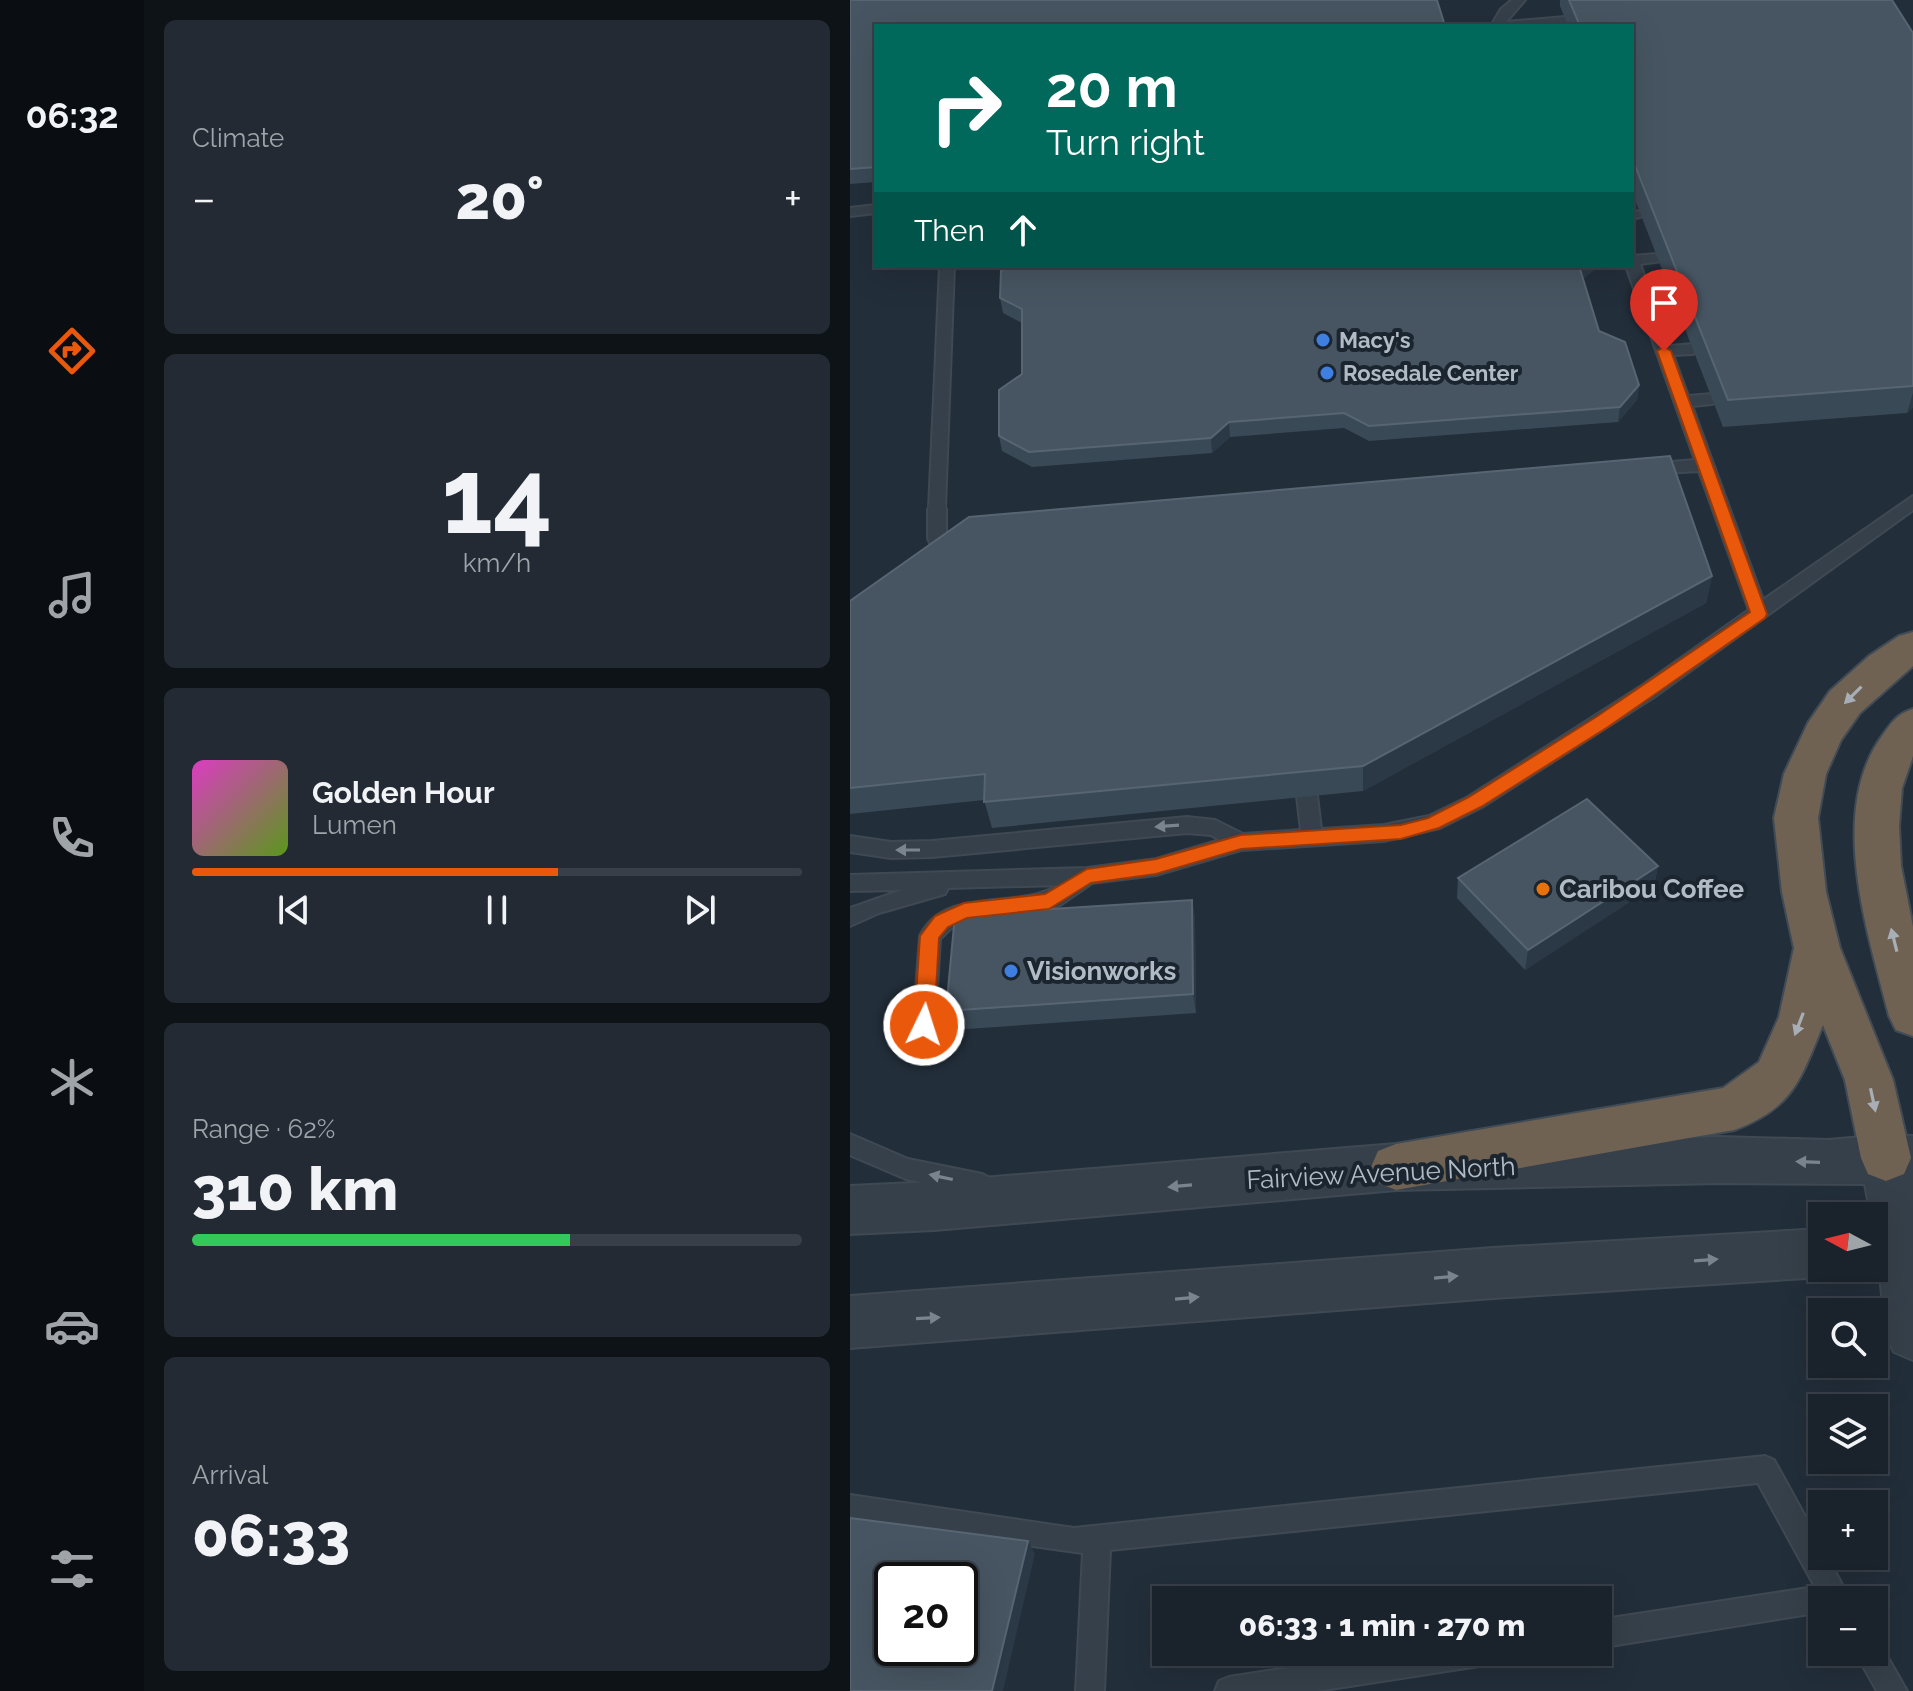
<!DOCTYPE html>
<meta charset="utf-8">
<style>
:root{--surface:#1a222c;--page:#232a34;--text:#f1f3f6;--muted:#9fa4a9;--line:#383f48;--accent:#ea580c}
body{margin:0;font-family:Raleway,sans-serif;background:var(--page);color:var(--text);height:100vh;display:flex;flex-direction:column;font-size:30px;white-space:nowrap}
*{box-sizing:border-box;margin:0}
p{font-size:26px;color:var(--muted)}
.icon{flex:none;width:44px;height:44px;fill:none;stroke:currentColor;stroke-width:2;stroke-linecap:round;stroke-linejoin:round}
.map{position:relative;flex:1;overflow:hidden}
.side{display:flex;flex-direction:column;gap:20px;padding:20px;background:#0e1318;width:706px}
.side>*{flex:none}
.hud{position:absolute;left:24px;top:24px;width:760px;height:244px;border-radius:0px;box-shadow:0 8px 32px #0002,0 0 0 2px var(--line);background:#00695c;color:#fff;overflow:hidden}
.needle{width:52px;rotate:277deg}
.controls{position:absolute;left:958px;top:1202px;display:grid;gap:16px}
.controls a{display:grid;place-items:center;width:80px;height:80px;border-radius:0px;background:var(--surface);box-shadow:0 8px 32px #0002,0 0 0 2px var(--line);font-size:40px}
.speed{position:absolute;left:24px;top:1562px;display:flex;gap:16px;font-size:40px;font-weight:700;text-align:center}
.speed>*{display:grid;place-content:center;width:104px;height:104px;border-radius:50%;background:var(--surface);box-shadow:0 8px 32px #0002,0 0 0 2px var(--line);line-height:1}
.speed .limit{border:4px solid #111;border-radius:12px;background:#fff;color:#111}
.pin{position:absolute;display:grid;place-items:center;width:68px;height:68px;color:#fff;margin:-82px -34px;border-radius:50% 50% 50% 0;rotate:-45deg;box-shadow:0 0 8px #0007}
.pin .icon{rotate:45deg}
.me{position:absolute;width:88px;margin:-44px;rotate:4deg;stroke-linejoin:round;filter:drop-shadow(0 0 6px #0008)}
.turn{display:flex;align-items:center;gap:28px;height:168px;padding:0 40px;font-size:36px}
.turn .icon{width:104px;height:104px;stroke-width:2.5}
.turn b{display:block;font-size:56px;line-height:68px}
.then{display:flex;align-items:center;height:76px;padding:0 40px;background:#0003;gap:16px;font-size:30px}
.big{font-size:60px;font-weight:800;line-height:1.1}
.side .widget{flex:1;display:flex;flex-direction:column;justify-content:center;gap:12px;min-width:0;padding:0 28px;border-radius:12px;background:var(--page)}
.side .dial{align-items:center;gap:0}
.dial b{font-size:104px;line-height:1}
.song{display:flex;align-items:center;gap:24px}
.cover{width:96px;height:96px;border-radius:12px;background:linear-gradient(135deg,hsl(310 70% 55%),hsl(90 70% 35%))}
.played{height:8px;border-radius:4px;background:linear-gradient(90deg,var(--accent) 60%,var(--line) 60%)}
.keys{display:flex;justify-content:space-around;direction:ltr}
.heat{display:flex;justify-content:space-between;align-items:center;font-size:44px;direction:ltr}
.charge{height:12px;border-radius:6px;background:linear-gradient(90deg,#34c759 62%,var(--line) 0)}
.trip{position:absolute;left:302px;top:1586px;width:460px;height:80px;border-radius:0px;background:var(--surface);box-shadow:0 8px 32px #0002,0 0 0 2px var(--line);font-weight:800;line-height:80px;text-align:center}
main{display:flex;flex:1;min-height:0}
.tab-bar{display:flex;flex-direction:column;width:144px;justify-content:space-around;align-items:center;background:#0a0e12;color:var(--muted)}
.tab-bar .icon{width:56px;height:56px}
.tab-bar .on{color:var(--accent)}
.tab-bar b{font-size:36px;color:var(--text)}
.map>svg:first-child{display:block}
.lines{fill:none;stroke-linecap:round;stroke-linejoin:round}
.service-casing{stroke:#3f4953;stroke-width:4}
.tertiary-casing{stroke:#3f4953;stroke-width:4}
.motorway-casing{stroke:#414b55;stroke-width:4}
.service{fill:#36404a;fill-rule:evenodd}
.tertiary{fill:#36404a;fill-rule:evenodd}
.motorway{fill:#706253;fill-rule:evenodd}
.service-bridge-casing{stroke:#3f4953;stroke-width:22;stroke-linecap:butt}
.service-bridge{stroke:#36404a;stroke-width:18}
.wall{fill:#3a4956}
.shaded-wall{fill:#2b3946}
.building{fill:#475562;stroke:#576572;stroke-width:2;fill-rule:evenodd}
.oneway{fill:#a7aeb5}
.oneway2{fill:#7a848e}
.route{fill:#ea580c;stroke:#983908;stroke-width:2}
.shop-dot{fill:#3f7fe0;stroke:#1b252f;stroke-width:3}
.food-dot{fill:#e8710a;stroke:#1b252f;stroke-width:3}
.labels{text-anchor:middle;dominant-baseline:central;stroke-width:8;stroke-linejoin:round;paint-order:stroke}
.far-poi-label{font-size:22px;font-weight:bold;fill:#b1bbc6;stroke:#1b252f;text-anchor:start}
.poi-label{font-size:26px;font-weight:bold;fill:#b1bbc6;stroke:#1b252f;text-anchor:start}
.street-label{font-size:26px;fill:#b1bbc6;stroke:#1b252f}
</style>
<main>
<nav class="tab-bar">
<b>06:32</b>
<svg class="icon on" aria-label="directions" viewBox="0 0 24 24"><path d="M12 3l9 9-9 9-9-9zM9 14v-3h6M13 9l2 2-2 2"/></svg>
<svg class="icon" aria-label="music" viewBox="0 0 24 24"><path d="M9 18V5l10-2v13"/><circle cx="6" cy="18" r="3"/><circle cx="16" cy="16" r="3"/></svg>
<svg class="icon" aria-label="phone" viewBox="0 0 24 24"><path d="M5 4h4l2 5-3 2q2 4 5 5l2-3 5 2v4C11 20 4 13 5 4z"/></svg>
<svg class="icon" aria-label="climate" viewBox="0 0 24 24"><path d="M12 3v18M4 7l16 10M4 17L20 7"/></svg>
<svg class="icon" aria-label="car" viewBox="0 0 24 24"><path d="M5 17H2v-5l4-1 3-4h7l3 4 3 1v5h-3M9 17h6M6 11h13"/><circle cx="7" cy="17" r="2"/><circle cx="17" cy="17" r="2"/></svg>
<svg class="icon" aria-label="filters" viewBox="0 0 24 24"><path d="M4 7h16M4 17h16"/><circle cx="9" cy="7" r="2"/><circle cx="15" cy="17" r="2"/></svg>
</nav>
<section class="side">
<div class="widget"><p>Climate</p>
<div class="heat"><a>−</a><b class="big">20°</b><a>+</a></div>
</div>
<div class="widget dial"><b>14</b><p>km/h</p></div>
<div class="widget">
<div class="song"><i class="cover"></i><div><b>Golden Hour</b><p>Lumen</p></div></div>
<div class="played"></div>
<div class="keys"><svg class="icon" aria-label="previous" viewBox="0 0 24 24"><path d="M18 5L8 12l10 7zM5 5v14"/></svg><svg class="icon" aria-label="pause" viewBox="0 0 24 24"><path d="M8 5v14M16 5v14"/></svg><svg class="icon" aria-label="next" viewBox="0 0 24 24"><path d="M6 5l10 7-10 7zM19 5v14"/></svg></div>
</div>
<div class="widget"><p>Range · 62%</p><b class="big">310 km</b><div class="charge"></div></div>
<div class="widget"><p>Arrival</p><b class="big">06:33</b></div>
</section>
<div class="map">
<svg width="1063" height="1691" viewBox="0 0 1063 1691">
<rect width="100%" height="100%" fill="#222e3a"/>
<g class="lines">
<defs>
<g id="service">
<path d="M662,0H675L656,22L715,17L721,21L698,26H641L651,9Z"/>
<path d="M26,205V213L0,216V208Z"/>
<path d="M782,211L795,212L797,215L782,219Z"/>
<path d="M807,254L814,258L812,261L790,264L820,346L843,344L851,349L843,354L823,355L838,396L862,394L870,399L862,404L842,406L913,600L1063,496V510L807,695L632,807L590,828L534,841L391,850L306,875L242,883L210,905L182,914L121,919L100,929L90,939L83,1055L80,1062L72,1064L64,1062L61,1055L70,936C95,885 168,911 209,885L98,888L95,894L29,913L0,926V908L52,890L0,891V875L237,868L306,859L370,840L361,835L337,833L82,857L41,858L0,852V836L41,842L82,841L337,817L365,820L393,834L451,830L444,771L447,766H461L464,771L471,829L534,825L579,816L618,797L793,685L899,610L849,471L797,474L789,469L797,464L845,460L776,266H782V256Z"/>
<path d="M90,266H104L95,508L87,514L79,508Z"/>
<path d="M0,1134L58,1159L132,1174L140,1178L144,1185L140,1192L132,1196L56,1179L0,1155Z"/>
<path d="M915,1456L924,1460L972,1547V1556H977L1000,1600H972V1612L748,1648V1620L965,1587L908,1483L260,1550L254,1691H226L233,1553L0,1521V1495L224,1528Z"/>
<path d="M1024,1640L1029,1642L1057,1691H1027L1005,1652H1024Z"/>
<path d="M541,1652H643L639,1662L629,1666L468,1691H365L369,1681L379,1677Z"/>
</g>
<g id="tertiary">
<path d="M1036,1135L1063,1136V1360L1044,1352L1036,1334L1024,1216H1021L1015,1184L869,1183L546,1190L84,1230L0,1234V1186L84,1182L546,1144L869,1137L978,1140Z"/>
<path d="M972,1229V1268H991L972,1277L643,1298L0,1348V1296L643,1248Z"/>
</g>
<g id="motorway">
<path d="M1063,632V666L1010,713L991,740L976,774L968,818L976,892L990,948L1043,1080L1061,1158L1054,1174L1036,1181L1018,1174L1011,1158L995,1080L973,1025C951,1078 944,1108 884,1130L546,1190L528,1183L521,1167L528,1151L546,1144L873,1088L909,1062L929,1017L944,948L932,892L924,818L934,774L958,723L980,691L1019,656L1049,636Z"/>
<path d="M1063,709V756L1052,788L1049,826L1051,866L1063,927V1036L1046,1030L1039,1016C1018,933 977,812 1032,736C1042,722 1047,714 1063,709Z"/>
</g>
</defs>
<use href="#service" class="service-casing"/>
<use href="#tertiary" class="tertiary-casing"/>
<use href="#motorway" class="motorway-casing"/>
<use href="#service" class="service"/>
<use href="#tertiary" class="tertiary"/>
<use href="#motorway" class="motorway"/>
<defs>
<path id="service-bridge" d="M87,508V537L101,561"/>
</defs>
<use href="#service-bridge" class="service-bridge-casing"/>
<use href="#service-bridge" class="service-bridge"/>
</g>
<g class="wall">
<path d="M0,0L26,26V182L0,184Z"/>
<path d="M710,0H1042L1063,33V407L1057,413L873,427L782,192V26H718L710,6Z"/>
<path d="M744,270L733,279L749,331L789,385L787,400L768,422L519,441L494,428L380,437L362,453L182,467L152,451L149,436L172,374V323L153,313L150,298Z"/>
<path d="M862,576L856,603L513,791L142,828L134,800L0,814V601Z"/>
<path d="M808,866L804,886L675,970L607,898L608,878Z"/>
<path d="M342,900L345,919L346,1013L103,1030L96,1011Z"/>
</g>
<g class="shaded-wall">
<path d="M733,266H744V270L728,284L730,269Z"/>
<path d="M789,385L787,400L768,422L770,407Z"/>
<path d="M1063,393V407L1057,413Z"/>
<path d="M379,422L380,437L362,453L361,438Z"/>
<path d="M862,576L856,603L513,791V766Z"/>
<path d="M808,866L804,886L675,970L678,950Z"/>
<path d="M342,900L345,919L346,1013L343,994Z"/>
<path d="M178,1541L185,1554L153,1691H142Z"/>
</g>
<g class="building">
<path d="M0,0H587L595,26H26V167L0,169Z"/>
<path d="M719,0H1042L1063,33V386L878,400L782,158V26H730Z"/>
<path d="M159,266H733L730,269L749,331L775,342L789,385L770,407L519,426L494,413L379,422L361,438L179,452L149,436V390L172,374V309L150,298L151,271Z"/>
<path d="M820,456L862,576L513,766L134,802L135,774L0,788V601L119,517Z"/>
<path d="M737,799L808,866L678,950L608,878Z"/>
<path d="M342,900L343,994L96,1011L105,915Z"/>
<path d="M0,1518L178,1541L142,1691H0ZM42,1580H110V1648H42Z"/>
</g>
<defs><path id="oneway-solid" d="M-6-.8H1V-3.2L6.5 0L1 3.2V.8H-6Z" transform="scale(2)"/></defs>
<g class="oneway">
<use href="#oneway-solid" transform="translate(1003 695) rotate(135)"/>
<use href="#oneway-solid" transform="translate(1044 940) rotate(-104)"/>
<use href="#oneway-solid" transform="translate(949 1024) rotate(111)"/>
<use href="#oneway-solid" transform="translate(1023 1100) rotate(78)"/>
</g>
<g class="oneway2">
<use href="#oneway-solid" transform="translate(317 826) rotate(176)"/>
<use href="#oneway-solid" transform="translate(58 850) rotate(180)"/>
<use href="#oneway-solid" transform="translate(958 1162) rotate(-178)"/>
<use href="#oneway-solid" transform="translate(91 1177) rotate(-168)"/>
<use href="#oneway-solid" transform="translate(330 1186) rotate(175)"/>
<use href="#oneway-solid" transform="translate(856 1260) rotate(-4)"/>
<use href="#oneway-solid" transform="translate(596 1277) rotate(-5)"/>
<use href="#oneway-solid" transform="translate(337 1298) rotate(-5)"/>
<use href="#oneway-solid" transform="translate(78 1318) rotate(-3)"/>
</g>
<path class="route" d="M814,347L821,351L917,614L915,618L758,727L631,807L589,828L551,839L391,849L306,874L241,883L199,909L117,918L98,927L89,938L84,1025L81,1031L74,1033L67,1031L64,1025L70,936L85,916L114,903L195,894L237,869L306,859L391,835L551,825L578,818L619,797L746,717L900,612L807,351Z"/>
<g class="shop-dot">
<circle cx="473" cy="340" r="8"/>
<circle cx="477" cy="373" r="8"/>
<circle cx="161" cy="971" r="8"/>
</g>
<circle class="food-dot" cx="693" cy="889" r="8"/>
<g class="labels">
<g class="far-poi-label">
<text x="489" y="340">Macy's</text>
<text x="493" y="373">Rosedale Center</text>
</g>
<g class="poi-label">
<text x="709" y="889">Caribou Coffee</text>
<text x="177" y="971">Visionworks</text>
</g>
<g class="street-label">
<text transform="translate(531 1173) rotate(-3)">Fairview Avenue North</text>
</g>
</g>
</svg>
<div class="controls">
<a><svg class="needle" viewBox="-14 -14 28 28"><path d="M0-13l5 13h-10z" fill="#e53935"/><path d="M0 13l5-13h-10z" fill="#9fa4a9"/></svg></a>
<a><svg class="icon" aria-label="search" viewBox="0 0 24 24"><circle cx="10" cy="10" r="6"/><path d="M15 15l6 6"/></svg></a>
<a><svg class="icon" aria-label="layers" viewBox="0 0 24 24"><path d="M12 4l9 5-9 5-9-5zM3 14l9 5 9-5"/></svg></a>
<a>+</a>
<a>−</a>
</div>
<div class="speed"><div class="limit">20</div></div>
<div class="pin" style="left:814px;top:351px;background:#d93025"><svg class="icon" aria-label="arrive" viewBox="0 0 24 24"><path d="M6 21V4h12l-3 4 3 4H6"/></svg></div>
<svg class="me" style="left:74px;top:1025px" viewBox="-20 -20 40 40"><circle r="17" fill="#ea580c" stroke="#fff" stroke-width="3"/><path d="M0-11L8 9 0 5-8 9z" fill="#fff"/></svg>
<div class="trip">06:33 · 1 min · 270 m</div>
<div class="hud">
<div class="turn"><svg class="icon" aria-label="right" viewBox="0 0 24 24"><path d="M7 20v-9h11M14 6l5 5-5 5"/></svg><div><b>20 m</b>Turn right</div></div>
<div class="then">Then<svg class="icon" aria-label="ahead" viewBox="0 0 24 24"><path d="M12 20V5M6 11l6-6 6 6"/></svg></div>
</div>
</div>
</main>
